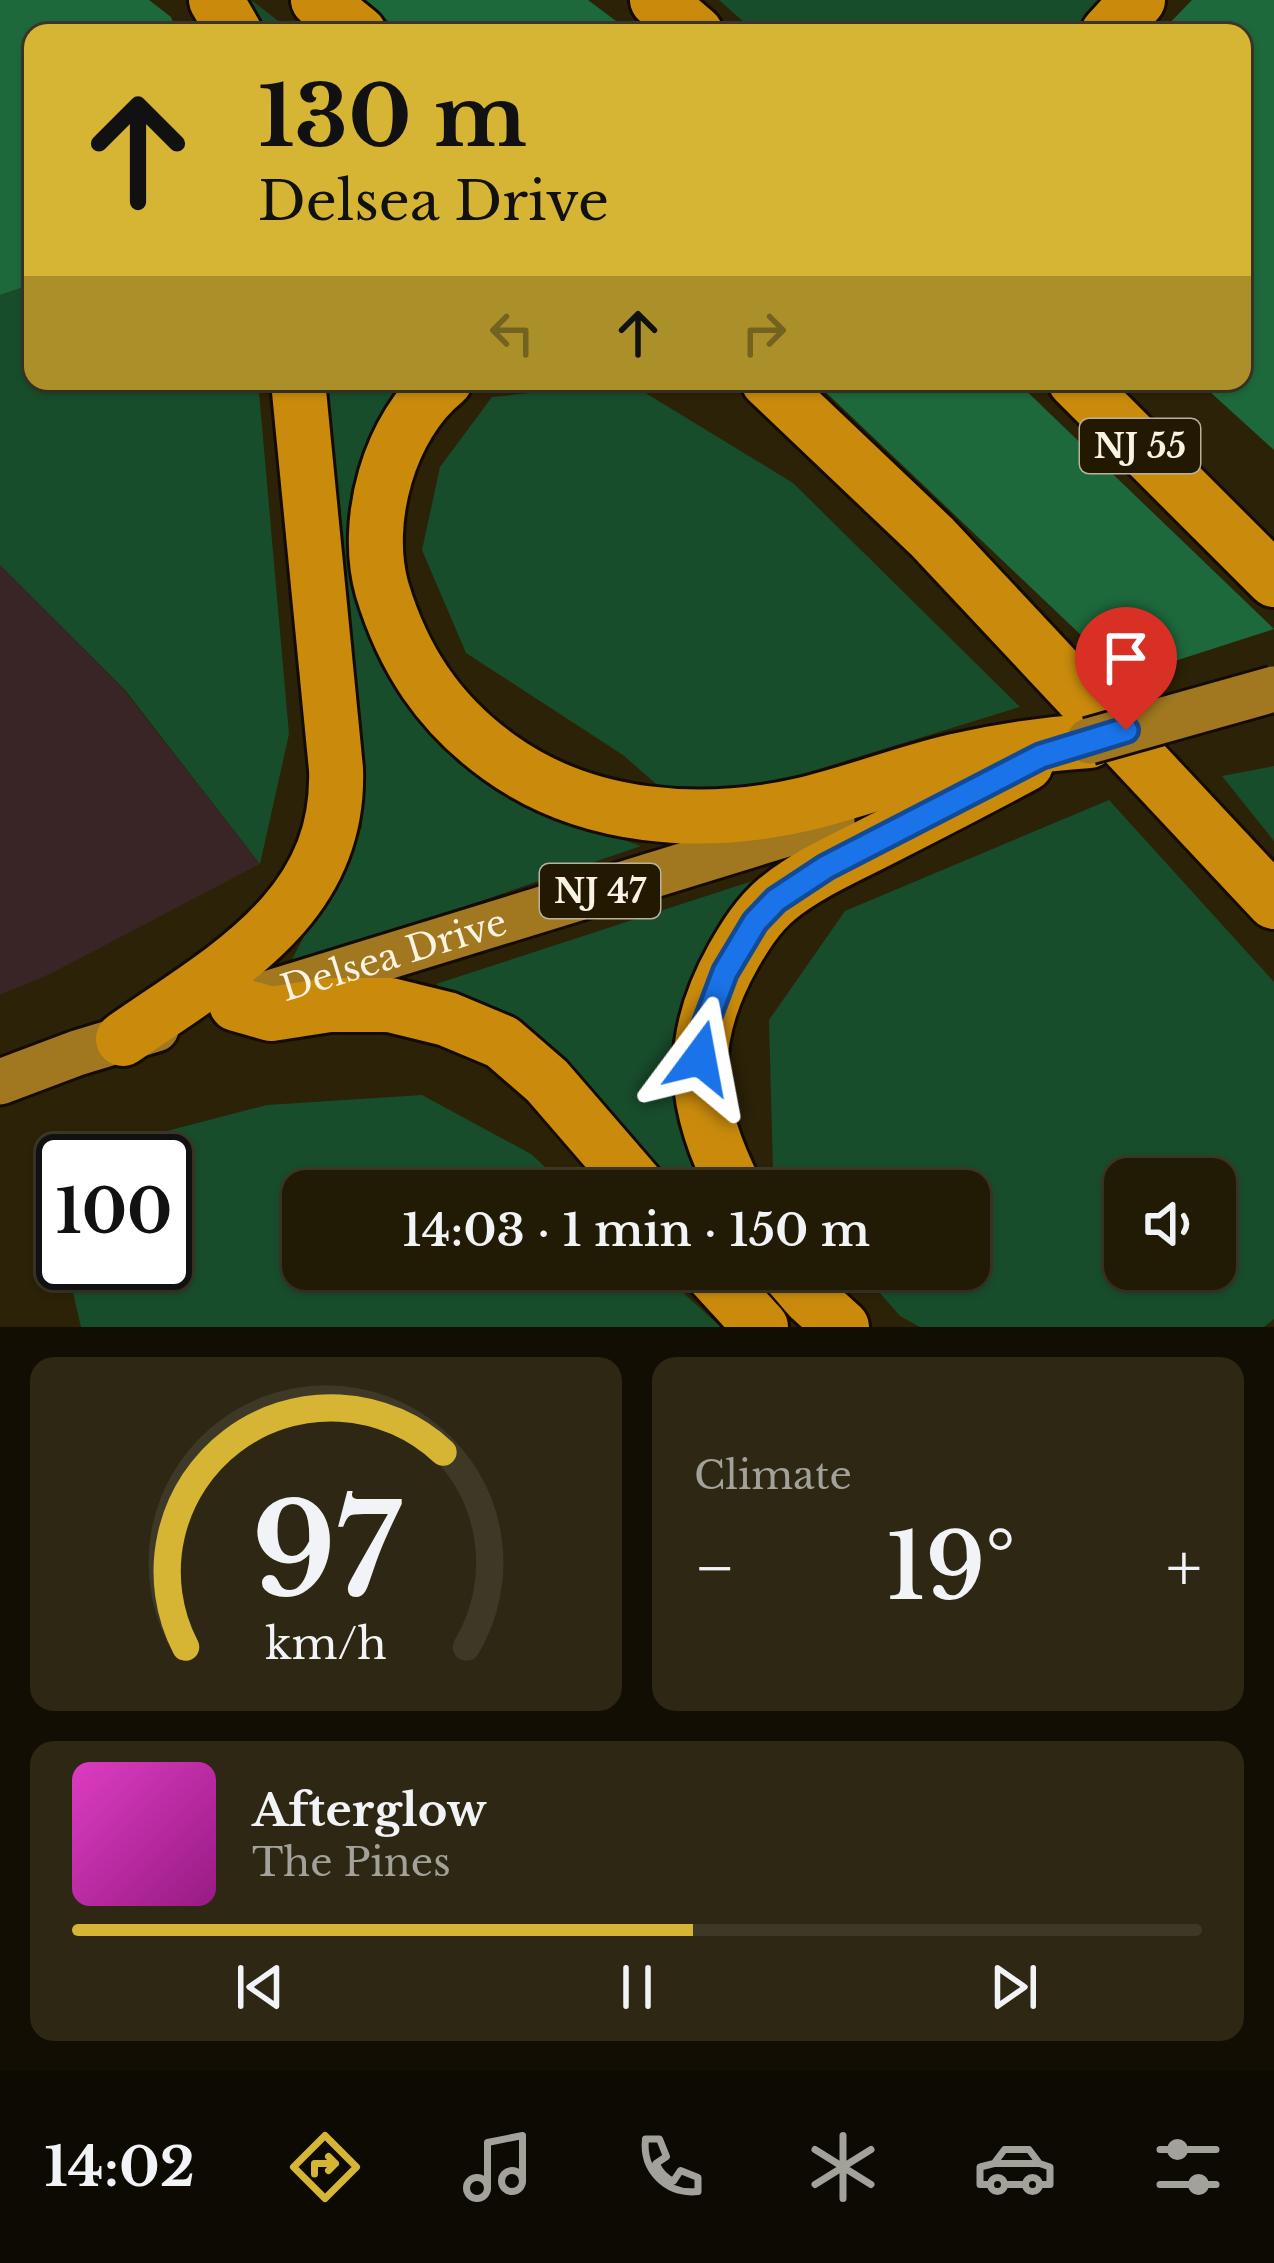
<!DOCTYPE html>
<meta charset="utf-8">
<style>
:root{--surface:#211a05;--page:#2d2713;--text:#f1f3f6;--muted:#a2a19a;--line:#3e3827;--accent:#d6b534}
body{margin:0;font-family:"Libre Baskerville",serif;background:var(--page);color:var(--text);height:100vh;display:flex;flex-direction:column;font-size:45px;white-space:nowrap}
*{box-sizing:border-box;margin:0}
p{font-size:39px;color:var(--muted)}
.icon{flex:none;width:66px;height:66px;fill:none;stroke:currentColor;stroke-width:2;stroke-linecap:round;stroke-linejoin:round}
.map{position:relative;height:1327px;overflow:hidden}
.side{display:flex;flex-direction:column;gap:30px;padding:30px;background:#120e03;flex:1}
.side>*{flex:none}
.top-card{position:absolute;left:24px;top:24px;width:1227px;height:366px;border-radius:24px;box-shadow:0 3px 9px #0004,0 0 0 3px var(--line);background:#d6b534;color:#111;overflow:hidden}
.controls{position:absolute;left:1104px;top:1158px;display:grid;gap:24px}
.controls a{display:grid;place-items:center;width:132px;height:132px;border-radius:24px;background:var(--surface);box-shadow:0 3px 9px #0004,0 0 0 3px var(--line);font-size:60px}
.speed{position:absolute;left:36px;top:1134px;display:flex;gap:24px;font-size:60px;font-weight:700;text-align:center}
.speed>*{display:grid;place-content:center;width:156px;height:156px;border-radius:50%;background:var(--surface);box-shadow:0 3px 9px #0004,0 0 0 3px var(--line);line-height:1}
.speed .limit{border:6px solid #111;border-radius:18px;background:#fff;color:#111}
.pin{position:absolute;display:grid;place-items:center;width:102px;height:102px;color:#fff;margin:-123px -51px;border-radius:50% 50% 50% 0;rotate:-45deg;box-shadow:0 0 12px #0007}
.pin .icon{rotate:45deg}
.me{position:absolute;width:132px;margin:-66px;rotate:13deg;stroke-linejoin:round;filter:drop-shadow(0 0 9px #0008)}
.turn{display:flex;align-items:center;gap:42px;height:252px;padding:0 36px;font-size:54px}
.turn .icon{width:156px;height:156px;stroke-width:2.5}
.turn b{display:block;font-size:84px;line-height:102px}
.lanes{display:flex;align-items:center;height:114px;padding:0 36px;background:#0003;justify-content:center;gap:60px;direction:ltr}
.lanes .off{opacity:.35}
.big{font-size:90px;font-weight:600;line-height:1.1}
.side .card{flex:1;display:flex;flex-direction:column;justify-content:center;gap:18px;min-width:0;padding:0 42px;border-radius:24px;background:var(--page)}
.side .dial{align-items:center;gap:0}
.dial svg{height:312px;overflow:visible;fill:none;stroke:var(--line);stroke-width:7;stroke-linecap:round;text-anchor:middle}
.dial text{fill:var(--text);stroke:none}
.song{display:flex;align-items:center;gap:36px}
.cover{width:144px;height:144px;border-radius:18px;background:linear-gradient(135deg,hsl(310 70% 55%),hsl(310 70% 35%))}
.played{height:12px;border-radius:6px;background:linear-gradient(90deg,var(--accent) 55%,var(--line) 55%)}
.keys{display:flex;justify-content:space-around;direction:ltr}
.heat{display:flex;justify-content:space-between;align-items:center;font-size:66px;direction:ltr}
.side .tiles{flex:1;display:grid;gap:30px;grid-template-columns:1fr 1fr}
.card:last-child{grid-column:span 2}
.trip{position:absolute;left:282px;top:1170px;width:708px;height:120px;border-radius:24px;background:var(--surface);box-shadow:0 3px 9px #0004,0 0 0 3px var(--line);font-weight:600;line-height:120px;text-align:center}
.tabs{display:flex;height:192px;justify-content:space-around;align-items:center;background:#0d0a02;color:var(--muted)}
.tabs .icon{width:84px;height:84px}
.tabs .active{color:var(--accent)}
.tabs b{font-size:54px;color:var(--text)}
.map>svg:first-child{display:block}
.industrial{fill:#392526}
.green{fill:#184d2c;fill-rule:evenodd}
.forest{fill:#1d693c}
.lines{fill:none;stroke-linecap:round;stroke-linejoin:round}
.major-casing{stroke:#140b00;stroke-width:51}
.highway-casing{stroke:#140b00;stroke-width:60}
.major{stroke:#a17720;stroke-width:45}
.highway{stroke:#ca8b0c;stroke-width:54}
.major-bridge-casing{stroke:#140b00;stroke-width:51;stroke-linecap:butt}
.major-bridge{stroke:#a17720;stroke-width:45}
.route-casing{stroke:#114b97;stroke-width:30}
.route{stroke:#1a73e8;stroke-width:21}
.labels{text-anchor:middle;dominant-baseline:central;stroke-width:12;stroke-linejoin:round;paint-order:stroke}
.shield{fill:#221900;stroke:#b8b29f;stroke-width:3}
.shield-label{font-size:33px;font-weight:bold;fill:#f9f3e3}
.street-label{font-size:36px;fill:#f9f3e3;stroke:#221900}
</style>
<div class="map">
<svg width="1274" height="1327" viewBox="0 0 1274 1327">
<rect width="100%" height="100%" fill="#2c2207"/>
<path class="industrial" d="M0,565L124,690L260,864L52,973L0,995Z"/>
<g class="green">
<path d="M250,0H251L294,33H259Z"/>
<path d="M719,0H1104L1082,33H756Z"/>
<path d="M33,284V381H258L289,734L260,864L125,690L0,565V295Z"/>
<path d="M325,381H422L369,495L385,668L525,805L641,846L288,967L362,827L347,590Z"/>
<path d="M629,383L793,483L1020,707L686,810L623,755L466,653L422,550L440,467L492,397Z"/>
<path d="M1274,766V841L1222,776Z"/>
<path d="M1109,800L1274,982V1319L1264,1327H920L900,1316L859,1269H969V1191H791L773,1170L769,1020L845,911ZM1125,1179H1215V1269H1125Z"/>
<path d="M780,872L683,1013L715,1191H678L604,1108L436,984Z"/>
<path d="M422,1095L531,1154L571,1191H303V1269H657L721,1327H81L66,1263H165V1161H63V1248L44,1163L267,1105Z"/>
</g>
<g class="forest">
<path d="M0,0H149L171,17L177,33H33V284L0,295Z"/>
<path d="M362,0H588L632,33H403Z"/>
<path d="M1192,0H1274V450L1198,381H1242V33H1160Z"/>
<path d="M814,381H1016L1274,629L1125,677Z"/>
</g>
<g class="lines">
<defs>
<g id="major">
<path id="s1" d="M253,998L832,820"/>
<path d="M0,1082L77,1053L156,1029"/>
</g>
<g id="highway">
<path d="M216,0L235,33"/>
<path d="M318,0L359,33"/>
<path d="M657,0L696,33"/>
<path d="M1108,33L1138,0"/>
<path d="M445,381C389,426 363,521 382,589C403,659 439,714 499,757C586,820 702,828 805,804C855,792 903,773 954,761C998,751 1044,744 1089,741"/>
<path d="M768,381L932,537L1274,902"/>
<path d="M1075,381L1274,580"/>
<path d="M236,1004L271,1014L329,1005H390L447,1019L502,1042L547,1081L642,1191"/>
<path d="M123,1039C223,969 341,909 336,769L298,381"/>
<path d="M736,1191C693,1106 685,1043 733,957C745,936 758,915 777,899C808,874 845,858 880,840C929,815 978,790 1026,764"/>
<path d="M708,1269L761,1327"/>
<path d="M785,1269L809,1297L842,1327"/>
</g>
</defs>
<use href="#major" class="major-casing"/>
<use href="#highway" class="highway-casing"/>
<use href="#major" class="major"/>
<use href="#highway" class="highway"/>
<defs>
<path id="major-bridge" d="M1089,741L1274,689"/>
</defs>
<use href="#major-bridge" class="major-bridge-casing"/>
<use href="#major-bridge" class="major-bridge"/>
</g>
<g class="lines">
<defs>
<path id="route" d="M700,1058L704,1028L725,972L755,922L776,900L826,867L1041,756L1126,730"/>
</defs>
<use href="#route" class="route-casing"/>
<use href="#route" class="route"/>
</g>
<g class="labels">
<g class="shield">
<rect x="1080" y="419" width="120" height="54" rx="9"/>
<rect x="540" y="864" width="120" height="54" rx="9"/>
</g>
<g class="shield-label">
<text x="1140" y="446">NJ 55</text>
<text x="600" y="891">NJ 47</text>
</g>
<g class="street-label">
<text stroke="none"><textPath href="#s1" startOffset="147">Delsea Drive</textPath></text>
</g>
</g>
</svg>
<div class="controls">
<a><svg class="icon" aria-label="sound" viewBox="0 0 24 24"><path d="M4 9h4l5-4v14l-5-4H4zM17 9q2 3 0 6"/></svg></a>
</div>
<div class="speed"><div class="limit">100</div></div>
<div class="pin" style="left:1126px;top:730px;background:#d93025"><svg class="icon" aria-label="arrive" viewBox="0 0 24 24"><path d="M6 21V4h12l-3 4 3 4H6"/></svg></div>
<svg class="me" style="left:700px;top:1058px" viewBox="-20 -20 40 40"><path d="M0-17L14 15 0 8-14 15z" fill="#1a73e8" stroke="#fff" stroke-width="4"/></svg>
<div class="trip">14:03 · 1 min · 150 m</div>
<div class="top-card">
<div class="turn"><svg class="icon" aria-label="ahead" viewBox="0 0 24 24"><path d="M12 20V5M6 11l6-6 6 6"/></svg><div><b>130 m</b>Delsea Drive</div></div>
<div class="lanes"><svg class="icon off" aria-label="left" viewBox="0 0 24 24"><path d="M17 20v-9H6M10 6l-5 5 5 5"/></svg><svg class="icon" aria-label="ahead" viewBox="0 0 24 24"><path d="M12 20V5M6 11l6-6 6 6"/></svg><svg class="icon off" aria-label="right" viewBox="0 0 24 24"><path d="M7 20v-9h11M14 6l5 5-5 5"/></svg></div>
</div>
</div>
<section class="side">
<div class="tiles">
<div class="card dial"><svg viewBox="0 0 100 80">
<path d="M14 69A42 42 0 1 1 86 69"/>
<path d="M14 69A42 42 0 0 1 80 19" stroke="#d6b534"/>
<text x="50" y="56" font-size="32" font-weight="700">97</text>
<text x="50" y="72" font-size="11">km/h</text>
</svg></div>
<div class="card"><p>Climate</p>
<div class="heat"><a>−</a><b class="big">19°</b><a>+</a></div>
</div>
<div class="card">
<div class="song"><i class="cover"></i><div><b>Afterglow</b><p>The Pines</p></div></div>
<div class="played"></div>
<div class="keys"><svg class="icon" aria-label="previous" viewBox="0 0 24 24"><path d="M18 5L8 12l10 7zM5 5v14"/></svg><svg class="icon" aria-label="pause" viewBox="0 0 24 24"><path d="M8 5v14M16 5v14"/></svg><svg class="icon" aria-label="next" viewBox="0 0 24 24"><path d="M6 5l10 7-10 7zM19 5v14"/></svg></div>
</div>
</div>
</section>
<nav class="tabs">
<b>14:02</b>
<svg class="icon active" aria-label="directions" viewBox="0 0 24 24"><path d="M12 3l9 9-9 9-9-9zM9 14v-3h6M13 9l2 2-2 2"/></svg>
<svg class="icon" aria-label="music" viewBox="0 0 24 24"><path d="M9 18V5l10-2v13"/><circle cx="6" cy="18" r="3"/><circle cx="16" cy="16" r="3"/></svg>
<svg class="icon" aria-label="phone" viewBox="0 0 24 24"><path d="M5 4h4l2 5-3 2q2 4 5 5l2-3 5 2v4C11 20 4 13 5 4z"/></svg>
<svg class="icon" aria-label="climate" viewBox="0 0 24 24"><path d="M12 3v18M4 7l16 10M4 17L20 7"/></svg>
<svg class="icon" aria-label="car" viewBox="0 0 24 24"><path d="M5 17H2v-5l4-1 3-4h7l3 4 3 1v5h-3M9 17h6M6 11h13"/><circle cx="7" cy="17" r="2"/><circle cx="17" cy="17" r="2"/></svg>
<svg class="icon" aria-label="filters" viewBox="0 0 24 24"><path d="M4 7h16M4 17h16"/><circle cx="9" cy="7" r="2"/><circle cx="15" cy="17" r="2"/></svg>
</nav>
